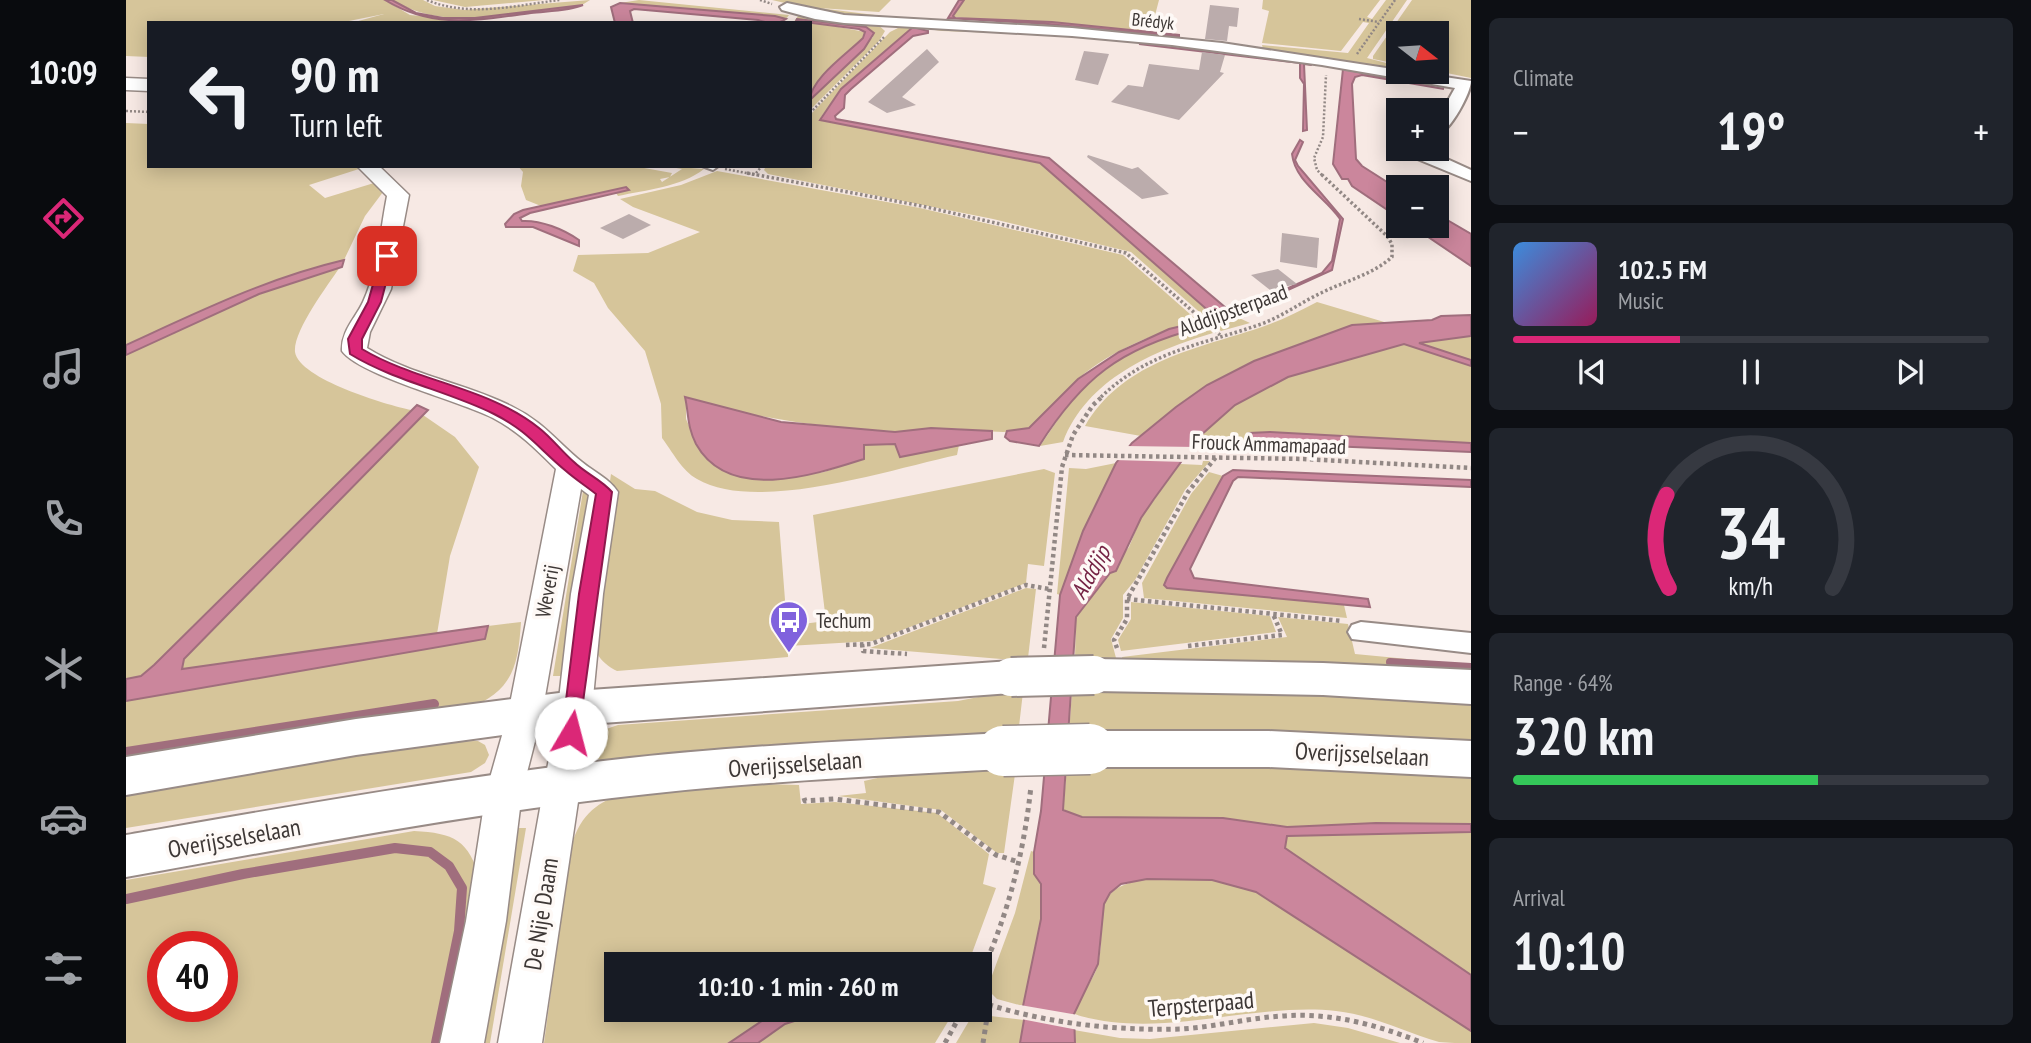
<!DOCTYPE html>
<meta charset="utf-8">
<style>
:root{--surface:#171b24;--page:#20242c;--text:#f1f3f6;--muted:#9ea1a6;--line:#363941;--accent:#db2777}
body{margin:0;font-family:"PT Sans Narrow",sans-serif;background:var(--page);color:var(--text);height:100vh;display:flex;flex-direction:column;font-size:26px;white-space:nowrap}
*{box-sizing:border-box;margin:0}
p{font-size:23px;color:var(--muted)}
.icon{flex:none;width:38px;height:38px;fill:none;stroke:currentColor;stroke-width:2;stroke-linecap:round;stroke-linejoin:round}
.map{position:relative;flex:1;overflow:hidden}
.side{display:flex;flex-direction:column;gap:18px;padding:18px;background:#0d0f14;width:560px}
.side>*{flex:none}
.banner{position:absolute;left:21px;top:21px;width:665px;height:147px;border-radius:0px;box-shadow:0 4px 18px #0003;background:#171b24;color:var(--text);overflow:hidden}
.needle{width:46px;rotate:107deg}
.tools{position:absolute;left:1260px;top:21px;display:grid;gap:14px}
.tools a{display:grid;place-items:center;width:63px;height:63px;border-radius:0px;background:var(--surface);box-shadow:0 4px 18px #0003;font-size:35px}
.speed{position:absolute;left:21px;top:931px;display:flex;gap:14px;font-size:35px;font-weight:700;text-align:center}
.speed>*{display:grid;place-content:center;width:91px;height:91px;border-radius:50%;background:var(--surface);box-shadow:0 4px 18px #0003;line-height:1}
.speed .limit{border:10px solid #d22;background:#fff;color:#111}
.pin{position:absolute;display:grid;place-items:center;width:60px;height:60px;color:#fff;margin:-30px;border-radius:14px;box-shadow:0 4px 10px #0006}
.me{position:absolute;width:77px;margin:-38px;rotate:8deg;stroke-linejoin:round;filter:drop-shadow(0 0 5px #0008)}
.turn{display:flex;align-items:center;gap:24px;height:147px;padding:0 28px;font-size:32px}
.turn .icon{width:91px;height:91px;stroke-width:2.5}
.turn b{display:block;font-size:49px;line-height:60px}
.big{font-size:52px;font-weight:700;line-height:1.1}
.side .tile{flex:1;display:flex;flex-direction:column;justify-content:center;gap:10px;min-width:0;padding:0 24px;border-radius:10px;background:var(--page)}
.side .dial{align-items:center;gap:0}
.dial svg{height:182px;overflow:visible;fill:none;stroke:var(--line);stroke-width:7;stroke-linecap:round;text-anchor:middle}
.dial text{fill:var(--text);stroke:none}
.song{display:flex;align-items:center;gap:21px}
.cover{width:84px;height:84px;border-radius:10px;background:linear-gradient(135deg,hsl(210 70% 55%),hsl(330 70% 35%))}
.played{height:7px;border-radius:4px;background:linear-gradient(90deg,var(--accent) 35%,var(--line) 35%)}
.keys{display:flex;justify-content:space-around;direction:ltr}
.heat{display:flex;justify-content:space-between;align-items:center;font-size:38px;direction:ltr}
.charge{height:10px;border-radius:5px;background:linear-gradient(90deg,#34c759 64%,var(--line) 0)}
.trip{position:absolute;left:478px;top:952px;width:388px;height:70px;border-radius:0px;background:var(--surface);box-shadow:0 4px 18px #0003;font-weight:700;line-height:70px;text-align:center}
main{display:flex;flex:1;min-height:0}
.tab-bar{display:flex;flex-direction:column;width:126px;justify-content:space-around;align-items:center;background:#090b0e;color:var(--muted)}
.tab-bar .icon{width:49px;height:49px}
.tab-bar .on{color:var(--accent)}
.tab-bar b{font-size:32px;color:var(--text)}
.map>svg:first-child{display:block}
.green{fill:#d6c59a;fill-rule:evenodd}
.water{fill:#cb869c;stroke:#a06e7d;stroke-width:2}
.pier{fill:#f7e9e4}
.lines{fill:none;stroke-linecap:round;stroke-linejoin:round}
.stream-far1{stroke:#a06e7d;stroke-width:8}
.stream{stroke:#a06e7d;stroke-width:10}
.building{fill:#bbacac}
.service-casing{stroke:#988b86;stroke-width:4}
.minor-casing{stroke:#988b86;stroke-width:4}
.tertiary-casing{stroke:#988b86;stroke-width:3}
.primary-casing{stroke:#988b86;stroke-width:4}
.path-far3{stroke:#928885;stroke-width:2.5;stroke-dasharray:2 2;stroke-linecap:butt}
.path-far2{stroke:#928885;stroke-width:3.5;stroke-dasharray:2.5 2.5;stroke-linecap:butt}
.path-far1{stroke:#928885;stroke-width:4.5;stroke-dasharray:3.5 3.5;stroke-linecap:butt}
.path{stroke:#928885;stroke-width:5;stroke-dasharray:4.5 4.5;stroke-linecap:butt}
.service{fill:#fff;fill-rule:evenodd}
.minor{fill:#fff;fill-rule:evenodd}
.tertiary{fill:#fff;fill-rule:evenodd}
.primary{fill:#fff;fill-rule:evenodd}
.primary-bridge-far1-casing{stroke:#988b86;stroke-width:42;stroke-linecap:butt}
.primary-bridge-casing{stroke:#988b86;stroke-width:53;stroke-linecap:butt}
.primary-bridge-far1{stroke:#fff;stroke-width:38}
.primary-bridge{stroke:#fff;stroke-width:50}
.route{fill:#db2777;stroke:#8e194d;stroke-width:2}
.labels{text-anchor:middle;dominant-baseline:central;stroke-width:7;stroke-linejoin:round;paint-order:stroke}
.far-street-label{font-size:18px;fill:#3d3735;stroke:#fef9f6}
.street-label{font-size:21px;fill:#3d3735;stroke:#fef9f6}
.poi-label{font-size:21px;fill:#3d3735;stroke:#fef9f6;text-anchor:start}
.water-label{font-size:23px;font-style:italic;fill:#752345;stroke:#fef9f6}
.near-street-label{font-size:24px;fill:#3d3735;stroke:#fef9f6}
</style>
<main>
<nav class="tab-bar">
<b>10:09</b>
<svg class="icon on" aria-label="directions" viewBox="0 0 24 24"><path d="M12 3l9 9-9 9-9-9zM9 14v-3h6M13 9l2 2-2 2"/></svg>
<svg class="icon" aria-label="music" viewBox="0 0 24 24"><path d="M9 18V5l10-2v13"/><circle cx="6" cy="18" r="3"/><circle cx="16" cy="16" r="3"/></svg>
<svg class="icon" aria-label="phone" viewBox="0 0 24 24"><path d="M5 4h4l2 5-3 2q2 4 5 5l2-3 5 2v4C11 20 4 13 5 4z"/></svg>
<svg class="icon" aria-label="climate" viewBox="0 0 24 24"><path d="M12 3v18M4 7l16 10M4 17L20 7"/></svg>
<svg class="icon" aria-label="car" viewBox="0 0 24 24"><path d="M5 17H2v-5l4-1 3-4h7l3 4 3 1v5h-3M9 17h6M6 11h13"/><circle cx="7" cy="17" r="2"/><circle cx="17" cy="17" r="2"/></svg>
<svg class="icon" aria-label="filters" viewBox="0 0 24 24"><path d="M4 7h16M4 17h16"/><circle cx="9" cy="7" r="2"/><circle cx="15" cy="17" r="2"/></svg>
</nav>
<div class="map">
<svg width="1345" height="1043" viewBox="0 0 1345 1043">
<rect width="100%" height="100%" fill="#f7e9e4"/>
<g class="green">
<path d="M0,0H259L284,15L334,20L325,23H225L258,14L213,23H23V57L0,56Z"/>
<path d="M266,0H297L309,6L338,10L464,0L456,5C394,12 323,34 266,0Z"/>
<path d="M307,0H418L339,7Z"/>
<path d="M513,0L663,15L660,19L494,3Z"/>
<path d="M646,0H765L753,12L693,8L789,20L809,19L805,22L711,15Z"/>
<path d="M838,0H1033L1027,23H1016V31L827,17Z"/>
<path d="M1137,0H1254L1241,17L1246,19L1260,0H1281L1241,58L1272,66V70L1137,49L1136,45L1222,53L1243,23L1237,22L1215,51L1136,43L1143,11L1136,9Z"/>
<path d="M1286,0H1345V78L1311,71V33H1272V64L1247,59V56Z"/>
<path d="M677,15L750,23L759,31L753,41L684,110V100L747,37L740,27L671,19L739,32L737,38L684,92V23H667L672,16Z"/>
<path d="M814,20L922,24L1053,37L1050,40Z"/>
<path d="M778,25L873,30V33L816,31L787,27L715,89L695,117L704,122L914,163L1094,321L1111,317L1124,323L1095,331L1005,252L867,219L642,174L638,170L640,166H684V115L764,32Z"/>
<path d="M0,123L23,124V166H230L233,169L183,185L199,198L248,183L257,192L239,216L218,260C141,278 72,312 0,345Z"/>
<path d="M392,166H507L546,173L544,177L534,179L536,182L556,169L539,166L578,169C555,187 520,190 492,196L490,193L502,190L499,187L415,206L400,200L395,186L397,172Z"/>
<path d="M591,171L794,208L997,255L1073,322C1031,332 987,349 953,378C937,392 923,416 904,427C888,436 854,430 836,429C812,428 789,432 766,431C696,429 629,416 560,401V419L571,444L654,479L698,472L738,459V445L770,444L774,457L833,445L831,455C765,469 631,514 571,479C556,471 546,451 536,438L535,404L519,351L482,308L468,283L447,271L452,255L522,253L574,232L507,207L494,199L555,185Z"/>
<path d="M214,267C202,285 167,331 169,352C173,379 261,405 285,410L28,665L15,676L0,679V355L133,294Z"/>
<path d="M1191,302L1265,324C1252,325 1233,322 1222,327C1140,356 1083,376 1015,436L959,426C995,364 1064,350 1127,330C1150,323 1170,313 1191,302Z"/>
<path d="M1078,324L1087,333C1027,351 961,379 937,442L914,446L944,402L957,386L989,361L1024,344Z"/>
<path d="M1345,336V360L1292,343Z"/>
<path d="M1277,344L1345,366V443L1144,432L1121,437L1125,442L1074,436L1109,405L1162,377Z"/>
<path d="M297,415L329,437L353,467L324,556L311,634L56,670L58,659Z"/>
<path d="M1077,461H1084L1059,490L1009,580L997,595V618L985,639L990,658H949L950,617L1003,547L1015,518L1054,464L1076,465Z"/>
<path d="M990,463L957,531L934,595L931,594L943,468L960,469Z"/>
<path d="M918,469L929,473L918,566L902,564L900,583L747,641L662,646V657L491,671C483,667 475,661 471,653C457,619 480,513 485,474L509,489L529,491L571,512L606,520L653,522L661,626L700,621L687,515Z"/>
<path d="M1083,472L1097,476L1038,585L1041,588L1218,605L1221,618L1018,598L1016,583L1065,494Z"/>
<path d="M457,491L469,497L442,676H427Z"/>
<path d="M900,588L910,589L902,658L887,660L744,648Z"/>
<path d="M1005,602L1144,616L1150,632L995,651L992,640L1005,619Z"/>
<path d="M1152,617L1222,624L1229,654L1345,665V677L998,664L996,657L1161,637Z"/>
<path d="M395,622C392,669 386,691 340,710L0,764V701L358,639L362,626Z"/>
<path d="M883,691L897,692L892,735L478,761L466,757L459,746L465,734L492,725L832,701Z"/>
<path d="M946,691L1345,698V745L943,734Z"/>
<path d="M352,741L359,745L363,755L359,763L345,772L0,828V788L286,742Z"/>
<path d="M963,762L1345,771V824L1250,823L1161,827L1097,818L956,817L937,811L941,766Z"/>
<path d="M805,766L890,767L878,853H871L815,810L712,796L740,793L738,781Z"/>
<path d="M571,782L673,785L675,804L709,802L811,813L863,854L857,884L870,888L842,964H490V1010H652L603,1043H418L443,858C455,785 513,792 571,782Z"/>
<path d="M384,828H400L364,1043H348Z"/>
<path d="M288,831C328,833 343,840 354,880L328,1043H0V880ZM37,947H96V1006H37Z"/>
<path d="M1345,832V975L1159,848L1161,836Z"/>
<path d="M905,851L908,852V874L915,884V919L897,1006L871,999L861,989L889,913Z"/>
<path d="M1021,879L1086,880L1130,892L1345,1030V1043C1335,1043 1322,1043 1313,1042C1278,1032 1247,1015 1210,1011C1124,1002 1033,1041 948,1014C953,996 967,982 972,965C983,920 958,889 1021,879Z"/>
<path d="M703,1010H829L809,1043H632L659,1024Z"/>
<path d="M856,1015L898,1020L894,1043H830L843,1021Z"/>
<path d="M1188,1023L1222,1028L1274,1043H949L948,1030L994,1038L1024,1039Z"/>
</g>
<g class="water">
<path d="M259,0H266L290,13L317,18H349L457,5C443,11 421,11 405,13C351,20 308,30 259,0Z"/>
<path d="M833,0H838L827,16L829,18L926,22L1053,35V37L922,24L822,18Z"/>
<path d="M494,3L649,16L660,19C651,25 641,23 632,20L508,9L504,11L507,23H489L485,7Z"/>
<path d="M671,19L740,27L748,33L738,49L684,100C684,79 722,53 737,38L739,32L733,29L670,21Z"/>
<path d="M787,27L802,31V33L787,36L725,89L719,95L718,108L709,116L710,119L923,158L1106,313L1196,273L1206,261L1214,219C1199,197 1169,182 1166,154L1174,140L1177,142L1169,160L1172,166L1217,219L1206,270L1109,314L1111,317L1094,321L914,163L694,120L715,89Z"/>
<path d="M1013,44L1187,63L1185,65L1178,64L1181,130L1177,131L1178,84L1174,78V63Z"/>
<path d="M1217,69L1318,89L1236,75L1229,77L1226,84L1230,159L1236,166L1272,189V217L1226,186L1222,179H1216L1207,164Z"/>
<path d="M500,187L503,190L404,213L394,218L396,221C415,220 437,229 453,240V246L407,227H380L379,224L388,214L397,210Z"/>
<path d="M1311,214L1345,234V266L1286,226H1311Z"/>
<path d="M218,260L216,267L133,294L0,355V345C72,312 141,278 218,260Z"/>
<path d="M1345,315V336L1293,343L1345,360V366L1278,344L1162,377L1109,405L1074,436L1028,499L1015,518L990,571L984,573L950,617L937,810L956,817L1097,818L1161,827L1250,823L1345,824V832L1161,836L1159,848L1345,975V1031L1130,892L1086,880L1021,879L995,884L984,893L978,904L972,964L948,1014L949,1043H894L898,1020L897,1006L915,919V884L908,874V852L915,811L934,595L957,531L990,463L1006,443L1050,407L1081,385L1128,361L1226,325L1306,320L1315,316Z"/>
<path d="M1068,323L1073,328C995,348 956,378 913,446L884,441L879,437L881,431L903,428L952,379L993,352L1043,329Z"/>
<path d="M559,397L655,422L769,432L805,428L866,431V439L774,457L769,444L738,445V459C688,475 603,503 570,444C561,426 563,415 559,397Z"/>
<path d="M291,405L302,410L58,659L56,669L362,626L359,639L0,701V679L15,676L28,665Z"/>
<path d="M1144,432L1345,443V452L1130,443L1125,442L1121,437L1123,433Z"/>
<path d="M1107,470L1345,480V487L1112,477L1107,481L1064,569L1068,578L1242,599L1244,607L1041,588L1038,585L1041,578L1097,476Z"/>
<path d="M652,1010H703L659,1024L632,1043H603Z"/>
</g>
<g class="pier">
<path d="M999,446L1071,447L1060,462L988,460Z"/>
<path d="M894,1005L952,1015V1030L895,1019Z"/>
</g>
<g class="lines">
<path class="stream-far1" d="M1264,662L1345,667"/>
<g class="stream">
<path d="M0,752L308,704"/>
<path d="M0,899L117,874L269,848L304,852L323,866L336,888L333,931L310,1043"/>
</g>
</g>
<g class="building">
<path d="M1084,5L1113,8L1111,27L1103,26L1101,41L1079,39Z"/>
<path d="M801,49L813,62L776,97L790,105L761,113L742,102Z"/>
<path d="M958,51L983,54L972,85L949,80Z"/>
<path d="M1076,52L1099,55L1094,72L1098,73L1053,120L985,102L1002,85L1017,87L1023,64L1073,70Z"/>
<path d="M962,155L1006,169L1012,167L1043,194L1016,199L961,157Z"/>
<path d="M503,214L525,225L497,239L474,228Z"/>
<path d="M1156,233L1193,238L1191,268L1154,262Z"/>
<path d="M1152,269L1171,284L1144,290L1125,275Z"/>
</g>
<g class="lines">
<defs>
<path id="service" d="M576,166H591V167L587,170Z"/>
<g id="minor">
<path d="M661,3L718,15L946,28L1096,43L1345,81C1345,92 1325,131 1311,135V120L1329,88L1196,65L1046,45L946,36L718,23L689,19L656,10L654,7Z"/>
<path d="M1282,149H1299L1345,170V181L1289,158Z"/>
<path d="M1235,622L1345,633V653L1226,639L1222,632L1226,625Z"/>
</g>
<g id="tertiary">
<path d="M0,78L23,79V91L0,90Z"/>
<path d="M231,166H253L283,195L265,289L244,332L241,348C284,375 339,383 385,406C418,422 429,440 456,462C468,472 484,479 492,492L477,594L466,708L416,1043H372L432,708L445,594L463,495L455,489L416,714L396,792L380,921L358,1043H314L340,921L360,792L382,714L430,469C410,449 392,431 367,418C334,401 233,375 216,351C215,331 229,319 237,302C252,269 254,231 261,196Z"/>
</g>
<g id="primary">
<path d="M968,659L1197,663L1345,670V704L1197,695L968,691L953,686L946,675L953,664Z"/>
<path d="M885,661L900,665L907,677L900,689L885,693L449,725L230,755L0,795V757L230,719L449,691Z"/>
<path d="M964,731H1143L1345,741V777L1143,767H964L948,762L941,749L948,736Z"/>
<path d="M877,733L893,738L900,751L893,764L877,769C747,776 616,782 486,798C323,817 162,848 0,877V835C162,807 323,778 486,760C616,745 747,740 877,733Z"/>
</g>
</defs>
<use href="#service" class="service-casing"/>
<use href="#minor" class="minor-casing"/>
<use href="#tertiary" class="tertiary-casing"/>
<use href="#primary" class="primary-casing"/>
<g class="path-far3">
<path d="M301,0C343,18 391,5 434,0"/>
<path d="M634,0L646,4"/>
<path d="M1233,19L1253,22"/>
<path d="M1231,54L1269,0"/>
<path d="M0,111L23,112"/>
<path d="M684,113L759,36"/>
<path d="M599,169L631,175"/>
<path d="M630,173L636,166"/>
<path d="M1196,175L1191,170L1188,158L1197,137L1200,75"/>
</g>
<g class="path-far2">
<path d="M621,173L796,206L1000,253L1094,335"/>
<path d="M975,397C1024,350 1077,345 1138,323C1158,315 1176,302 1195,293C1219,281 1246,275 1266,257V244L1261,236L1194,173"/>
</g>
<g class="path-far1">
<path d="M939,455L1178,459L1345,468"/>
<path d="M1001,599L1216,621"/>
<path d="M736,644L737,651L781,654"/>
<path d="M720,645L745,644L900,585L923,589"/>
<path d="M1062,646L1156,635L1147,614"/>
<path d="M918,648L936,467L947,435L967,405L977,396"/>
<path d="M991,648L988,640L1001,619V599L1062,492L1090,457"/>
</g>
<g class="path">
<path d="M678,798L679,801L708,799L813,812L870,855L893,862"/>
<path d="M854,976C882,915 898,853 905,786"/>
<path d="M854,1002C919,1023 987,1031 1055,1029C1089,1027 1122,1018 1156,1016C1205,1012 1252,1025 1297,1043"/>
<path d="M819,1043L837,1010"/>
<path d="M857,1043L863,1005"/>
</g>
<use href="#service" class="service"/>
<use href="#minor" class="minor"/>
<use href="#tertiary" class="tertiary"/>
<use href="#primary" class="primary"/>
<defs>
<path id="primary-bridge-far1" d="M885,677L968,675"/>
<path id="primary-bridge" d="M877,751L964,749"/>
</defs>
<use href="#primary-bridge-far1" class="primary-bridge-far1-casing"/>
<use href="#primary-bridge" class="primary-bridge-casing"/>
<use href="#primary-bridge-far1" class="primary-bridge-far1"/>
<use href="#primary-bridge" class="primary-bridge"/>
</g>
<path class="route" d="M261,253L267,256L255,302L236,339V349C291,382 362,387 413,428C426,438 436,452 448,462C459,473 476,480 486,492L452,738L445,741L438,738L436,733L453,594L470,494C460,486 449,479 440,471C413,449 402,431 368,414C322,391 268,381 224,354L222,339L242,302L255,256Z"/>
<defs>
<symbol id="bus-pin" viewBox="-11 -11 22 30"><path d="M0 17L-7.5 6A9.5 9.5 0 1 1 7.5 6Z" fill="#8062dd" stroke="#fef9f6"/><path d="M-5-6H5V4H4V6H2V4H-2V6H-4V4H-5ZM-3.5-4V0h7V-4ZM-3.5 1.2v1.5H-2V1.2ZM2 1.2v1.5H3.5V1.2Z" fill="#fff"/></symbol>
</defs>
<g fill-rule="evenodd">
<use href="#bus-pin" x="641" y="598" width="44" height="60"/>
</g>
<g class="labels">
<g class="far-street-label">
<text transform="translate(1027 21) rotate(6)">Brédyk</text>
</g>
<g class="street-label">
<text transform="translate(1107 310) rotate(-20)">Alddjipsterpaad</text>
<text transform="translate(1143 444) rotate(2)">Frouck Ammamapaad</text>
<text transform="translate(421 591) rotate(-80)">Weverij</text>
</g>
<g class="poi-label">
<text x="690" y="620">Techum</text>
</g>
<g class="water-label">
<text transform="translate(964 572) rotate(-61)">Alddjip</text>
</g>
<g class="near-street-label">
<text transform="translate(1236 754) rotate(3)">Overijsselselaan</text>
<text transform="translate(669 764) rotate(-4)">Overijsselselaan</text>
<text transform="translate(108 838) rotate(-10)">Overijsselselaan</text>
<text transform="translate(415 914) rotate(-81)">De Nije Daam</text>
<text transform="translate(1075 1004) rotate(-5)">Terpsterpaad</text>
</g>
</g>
</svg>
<div class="tools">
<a><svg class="needle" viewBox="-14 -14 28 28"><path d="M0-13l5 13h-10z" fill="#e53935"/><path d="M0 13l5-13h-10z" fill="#9ea1a6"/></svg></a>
<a>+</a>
<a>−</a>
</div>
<div class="speed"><div class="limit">40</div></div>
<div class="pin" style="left:261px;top:256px;background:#d93025"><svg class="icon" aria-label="arrive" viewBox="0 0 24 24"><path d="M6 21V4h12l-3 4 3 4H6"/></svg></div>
<svg class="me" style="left:445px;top:733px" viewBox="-20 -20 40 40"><circle r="19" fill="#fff"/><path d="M0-13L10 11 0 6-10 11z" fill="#db2777"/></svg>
<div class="trip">10:10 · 1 min · 260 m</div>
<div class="banner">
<div class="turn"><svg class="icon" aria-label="left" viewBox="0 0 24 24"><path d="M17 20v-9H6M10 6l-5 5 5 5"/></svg><div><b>90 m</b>Turn left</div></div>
</div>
</div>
<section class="side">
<div class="tile"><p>Climate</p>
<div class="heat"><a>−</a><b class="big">19°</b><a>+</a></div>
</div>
<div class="tile">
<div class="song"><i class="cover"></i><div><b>102.5 FM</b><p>Music</p></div></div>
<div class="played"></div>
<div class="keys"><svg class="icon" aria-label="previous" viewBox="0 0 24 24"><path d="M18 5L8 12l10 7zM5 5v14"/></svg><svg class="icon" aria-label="pause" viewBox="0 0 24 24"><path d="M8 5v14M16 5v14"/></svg><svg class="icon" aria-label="next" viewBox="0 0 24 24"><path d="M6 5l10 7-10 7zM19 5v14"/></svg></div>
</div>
<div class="tile dial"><svg viewBox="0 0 100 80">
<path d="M14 69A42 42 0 1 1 86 69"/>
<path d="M14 69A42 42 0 0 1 13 28" stroke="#db2777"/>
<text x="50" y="56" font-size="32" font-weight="700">34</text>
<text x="50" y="72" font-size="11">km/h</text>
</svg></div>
<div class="tile"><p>Range · 64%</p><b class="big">320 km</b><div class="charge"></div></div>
<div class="tile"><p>Arrival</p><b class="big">10:10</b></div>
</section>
</main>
